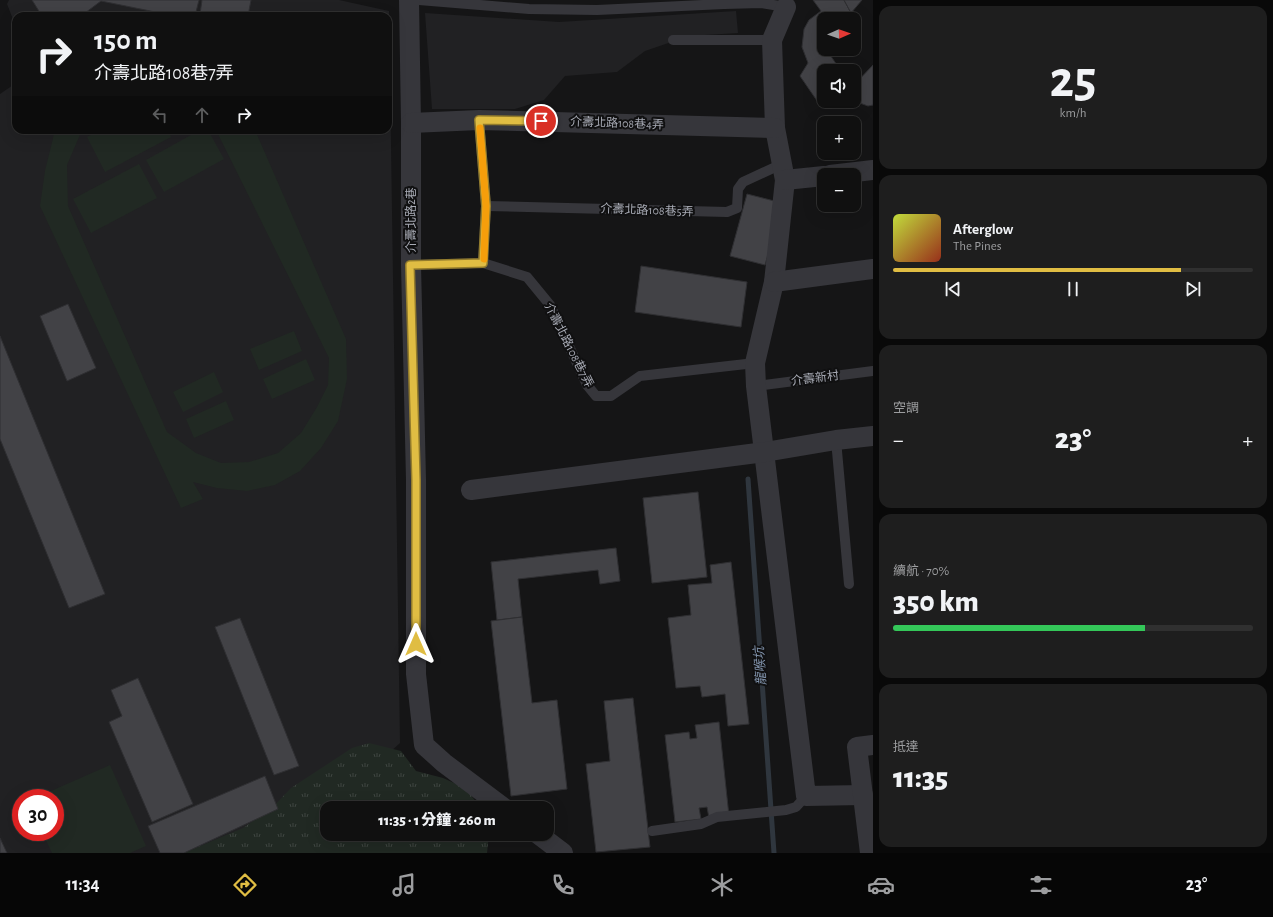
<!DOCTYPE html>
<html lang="zh-TW">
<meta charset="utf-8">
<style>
:root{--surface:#101010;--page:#1e1e1e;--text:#f1f3f6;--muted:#9c9d9f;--line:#303030;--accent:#e0bd43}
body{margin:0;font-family:"Alegreya Sans","Noto Sans TC",sans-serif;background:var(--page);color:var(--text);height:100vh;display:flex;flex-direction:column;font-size:15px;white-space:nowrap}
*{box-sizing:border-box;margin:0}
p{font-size:13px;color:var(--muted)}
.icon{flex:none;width:22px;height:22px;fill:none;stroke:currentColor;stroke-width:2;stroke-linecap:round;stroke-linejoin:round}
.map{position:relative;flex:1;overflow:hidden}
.drawer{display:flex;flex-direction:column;gap:6px;padding:6px;background:#090909;width:400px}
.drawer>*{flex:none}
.hud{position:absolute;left:12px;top:12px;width:380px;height:122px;border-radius:12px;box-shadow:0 4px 16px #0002,0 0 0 1px var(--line);background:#101010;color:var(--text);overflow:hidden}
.needle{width:26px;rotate:88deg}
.tools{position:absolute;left:817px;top:12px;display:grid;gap:8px}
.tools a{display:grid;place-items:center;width:44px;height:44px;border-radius:8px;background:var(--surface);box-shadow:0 4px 16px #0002,0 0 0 1px var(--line);font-size:20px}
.speed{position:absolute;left:12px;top:789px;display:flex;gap:8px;font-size:20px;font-weight:700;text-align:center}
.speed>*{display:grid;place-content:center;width:52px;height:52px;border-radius:50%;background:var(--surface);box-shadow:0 4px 16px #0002,0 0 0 1px var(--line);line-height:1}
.speed .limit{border:6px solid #d22;background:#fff;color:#111}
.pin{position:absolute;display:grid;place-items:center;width:34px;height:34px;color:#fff;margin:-17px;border:2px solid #fff;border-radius:50%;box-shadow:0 1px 4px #0007}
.me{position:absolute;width:44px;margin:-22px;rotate:0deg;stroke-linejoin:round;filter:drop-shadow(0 0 3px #0008)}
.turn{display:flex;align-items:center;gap:14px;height:84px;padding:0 16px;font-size:18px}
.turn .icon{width:52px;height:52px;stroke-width:2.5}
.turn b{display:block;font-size:28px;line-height:34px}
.lanes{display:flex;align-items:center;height:38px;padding:0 16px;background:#0003;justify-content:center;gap:20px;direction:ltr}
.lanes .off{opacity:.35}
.big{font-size:30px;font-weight:800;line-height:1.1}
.drawer .widget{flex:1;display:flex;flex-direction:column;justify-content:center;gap:6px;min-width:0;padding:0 14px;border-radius:12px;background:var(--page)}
.drawer .dial{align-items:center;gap:0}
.dial b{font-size:52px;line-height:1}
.song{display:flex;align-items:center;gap:12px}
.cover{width:48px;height:48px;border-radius:6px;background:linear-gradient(135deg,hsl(70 70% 55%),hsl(10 70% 35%))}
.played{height:4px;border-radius:2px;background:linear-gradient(90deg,var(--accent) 80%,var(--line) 80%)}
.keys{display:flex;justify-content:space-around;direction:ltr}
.heat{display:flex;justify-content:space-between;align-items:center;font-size:22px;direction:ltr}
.charge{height:6px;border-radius:3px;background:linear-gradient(90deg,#34c759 70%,var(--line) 0)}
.trip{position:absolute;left:320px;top:801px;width:234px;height:40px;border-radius:12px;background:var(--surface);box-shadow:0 4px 16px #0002,0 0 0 1px var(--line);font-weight:800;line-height:40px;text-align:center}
.tabs{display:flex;height:64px;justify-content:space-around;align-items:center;background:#060606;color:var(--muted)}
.tabs .icon{width:28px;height:28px}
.tabs .active{color:var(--accent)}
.tabs b{font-size:18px;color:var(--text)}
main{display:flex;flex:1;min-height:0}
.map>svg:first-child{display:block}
.built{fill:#212123;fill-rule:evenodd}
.park{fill:url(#park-tufts)}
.garden{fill:#212923}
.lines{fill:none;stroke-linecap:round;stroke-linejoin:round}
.stream{stroke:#2f363e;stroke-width:5}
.building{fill:#424246;stroke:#2f2f32}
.lane{stroke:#36363b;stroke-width:10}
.street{stroke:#36363b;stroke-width:20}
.route-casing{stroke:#927b2c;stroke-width:10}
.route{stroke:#e0bd43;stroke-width:7}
.slow{stroke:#f59e0b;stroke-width:7}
.labels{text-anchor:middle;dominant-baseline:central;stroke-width:4;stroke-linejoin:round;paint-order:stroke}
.street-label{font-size:12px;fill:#a8abb5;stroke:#101011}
.water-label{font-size:13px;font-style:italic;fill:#8294ad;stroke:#101011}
</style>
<main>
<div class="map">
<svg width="873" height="853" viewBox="0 0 873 853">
<defs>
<pattern id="park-tufts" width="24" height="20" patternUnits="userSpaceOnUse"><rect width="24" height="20" fill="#212923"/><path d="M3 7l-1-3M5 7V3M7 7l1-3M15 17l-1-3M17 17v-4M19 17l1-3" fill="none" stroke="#3e4541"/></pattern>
</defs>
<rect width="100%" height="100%" fill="#151516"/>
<g class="built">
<path d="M9,0H339L389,11L400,743L329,808H327L255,853H0V94L16,83V130H388V16H16V27L7,4ZM21,798H55V832H21Z"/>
<path d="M736,11L738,33L689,36L645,51L617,72L565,76L544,100L515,109H432L425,13L559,22Z"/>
</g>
<path class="park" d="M369,743L401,751L416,771L443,778L465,788L481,808H327V834H489L487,853H184L243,828L273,807L291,788L352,748Z"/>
<g class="garden">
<path d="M56,130H82L67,165L68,206L167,432L196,453L221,463L249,462L278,453L301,433L317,407L328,385L329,358L216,130H255L346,339L347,379L338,421L321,448L300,471L275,485L247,491L217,488L193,482L203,499L181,508L40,206L45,171L54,134Z"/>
<path d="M100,130H168L171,137L105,172L87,137Z"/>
<path d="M200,130H208L224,159L164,192L146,160Z"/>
<path d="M139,164L157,198L91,233L73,199Z"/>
<path d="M294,331L302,351L259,370L250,349Z"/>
<path d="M306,359L315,380L272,399L263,379Z"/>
<path d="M214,372L223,392L183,412L173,392Z"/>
<path d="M226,401L234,420L194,438L186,419Z"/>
<path d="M110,765L146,846L130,853H52L42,832H55V798H35Z"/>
</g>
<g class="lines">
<path class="stream" d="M748,479L774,853"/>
</g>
<g class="building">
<path d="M32,0H199L195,16H175L101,1L81,16H42Z"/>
<path d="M202,0H251L248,16H209L200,14Z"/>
<path d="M813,0H844L851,13L845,19H824V38L820,41L824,47V49H826L841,71H824V101H831L822,108L800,76L808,63L802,47L804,29L809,20L821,11Z"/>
<path d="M844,0H862L851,13Z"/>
<path d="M873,65V105L868,106L857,102L849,105L846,101H854V85Z"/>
<path d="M747,194L782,203L765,265L730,256Z"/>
<path d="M641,266L747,282L741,327L635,312Z"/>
<path d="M68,304L96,368L67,381L40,316Z"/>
<path d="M0,336L105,594L69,608L0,439Z"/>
<path d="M698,492L707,577L652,583L643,498Z"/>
<path d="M616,548L620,581L600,584L598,570L518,579L522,617L497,620L491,562Z"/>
<path d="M731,562L749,724L728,726L725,694L702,697L700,686L676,688L668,618L691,615L688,585L712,583L710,565Z"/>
<path d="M522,617L532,703L557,700L567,789L511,796L491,621Z"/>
<path d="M240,618L299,766L274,775L215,627Z"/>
<path d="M138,678L193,804L152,822L109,722L122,716L111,690Z"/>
<path d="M633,698L650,847L596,852L586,764L610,761L604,701Z"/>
<path d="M719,722L729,816L709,818L707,807L699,808L701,819L675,822L665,735L689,732L690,739L697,738L695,725Z"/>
<path d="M265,776L278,809L184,853H160L148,826Z"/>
<path d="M0,838L7,853H0Z"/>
</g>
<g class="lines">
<g class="lane">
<path d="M419,0L529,9L597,10L724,4L761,3L786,7L788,5"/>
<path d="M673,40H772"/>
<path d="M479,120L486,206L483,263"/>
<path d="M486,206L727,212L737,208L738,189L743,182L782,164"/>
<path d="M411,265L483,263L527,277L550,305L587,385L596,396H611L640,376L755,363"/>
<path d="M756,386L873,371"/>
<path d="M836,440L849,584"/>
<path d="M652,831L701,824L717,817L786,810L796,807L806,796"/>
</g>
<g class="street">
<path d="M409,0L411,123V265L416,480V674L424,745L444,763L504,808"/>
<path d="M786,7L772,40L775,128L785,180L774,282L755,363L756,386L806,796L863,795"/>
<path d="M411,123L479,120L775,128"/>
<path d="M830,175L873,170"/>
<path d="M785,180L824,176"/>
<path d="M774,282L873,269"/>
<path d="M471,490L765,452L836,440L873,436"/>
<path d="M538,834L563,853"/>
<path d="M870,853L857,747L873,745"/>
</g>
</g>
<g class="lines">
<defs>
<path id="route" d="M416,644V480L410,265L483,263L486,206L479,120L541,121"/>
</defs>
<use href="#route" class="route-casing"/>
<use href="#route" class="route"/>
<path class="slow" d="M480,128L486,206L484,259"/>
</g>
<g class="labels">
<g class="street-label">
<text transform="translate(617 123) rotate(2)">介壽北路108巷4弄</text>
<text transform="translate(647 210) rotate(2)">介壽北路108巷5弄</text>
<text transform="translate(411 220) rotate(-90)">介壽北路2巷</text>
<text transform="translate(569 345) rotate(63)">介壽北路108巷7弄</text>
<text transform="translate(815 378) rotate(-7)">介壽新村</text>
</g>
<g class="water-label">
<text transform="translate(761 666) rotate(-94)">龍喉坑</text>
</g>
</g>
</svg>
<div class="tools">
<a><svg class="needle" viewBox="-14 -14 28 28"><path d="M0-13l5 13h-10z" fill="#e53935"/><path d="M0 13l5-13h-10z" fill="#9c9d9f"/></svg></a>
<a><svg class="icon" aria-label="sound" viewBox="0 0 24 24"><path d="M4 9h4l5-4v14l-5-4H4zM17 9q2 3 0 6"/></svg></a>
<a>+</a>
<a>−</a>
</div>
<div class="speed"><div class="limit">30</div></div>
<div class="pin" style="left:541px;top:121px;background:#d93025"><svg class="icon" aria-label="arrive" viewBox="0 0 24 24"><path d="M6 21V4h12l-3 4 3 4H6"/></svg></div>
<svg class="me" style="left:416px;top:644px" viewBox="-20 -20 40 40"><path d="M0-17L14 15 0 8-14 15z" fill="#e0bd43" stroke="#fff" stroke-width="4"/></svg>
<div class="trip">11:35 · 1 分鐘 · 260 m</div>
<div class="hud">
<div class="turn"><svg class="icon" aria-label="right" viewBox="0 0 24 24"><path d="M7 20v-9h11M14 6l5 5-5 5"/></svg><div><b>150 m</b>介壽北路108巷7弄</div></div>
<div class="lanes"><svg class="icon off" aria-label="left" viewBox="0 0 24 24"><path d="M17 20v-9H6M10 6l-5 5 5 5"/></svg><svg class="icon off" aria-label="ahead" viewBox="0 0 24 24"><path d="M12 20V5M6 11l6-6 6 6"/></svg><svg class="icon" aria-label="right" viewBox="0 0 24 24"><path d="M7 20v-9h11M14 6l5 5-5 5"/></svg></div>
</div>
</div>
<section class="drawer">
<div class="widget dial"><b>25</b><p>km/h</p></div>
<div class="widget">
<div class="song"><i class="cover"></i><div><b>Afterglow</b><p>The Pines</p></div></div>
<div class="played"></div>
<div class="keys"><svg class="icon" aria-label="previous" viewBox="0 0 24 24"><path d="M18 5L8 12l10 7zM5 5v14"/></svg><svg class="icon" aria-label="pause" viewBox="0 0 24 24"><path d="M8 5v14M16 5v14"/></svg><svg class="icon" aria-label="next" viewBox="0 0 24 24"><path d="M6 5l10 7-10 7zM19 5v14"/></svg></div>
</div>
<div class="widget"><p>空調</p>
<div class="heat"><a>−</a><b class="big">23°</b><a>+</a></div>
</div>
<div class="widget"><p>續航 · 70%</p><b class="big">350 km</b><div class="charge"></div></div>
<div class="widget"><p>抵達</p><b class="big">11:35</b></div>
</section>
</main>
<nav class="tabs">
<b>11:34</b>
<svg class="icon active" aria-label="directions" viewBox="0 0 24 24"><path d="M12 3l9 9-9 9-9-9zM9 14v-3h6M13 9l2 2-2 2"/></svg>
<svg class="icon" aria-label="music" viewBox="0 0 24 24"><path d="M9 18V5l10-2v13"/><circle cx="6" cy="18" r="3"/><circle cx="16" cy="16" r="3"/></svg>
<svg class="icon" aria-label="phone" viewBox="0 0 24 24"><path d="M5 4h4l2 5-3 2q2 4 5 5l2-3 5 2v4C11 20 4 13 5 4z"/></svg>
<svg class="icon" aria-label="climate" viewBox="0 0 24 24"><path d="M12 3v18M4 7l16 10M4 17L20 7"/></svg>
<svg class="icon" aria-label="car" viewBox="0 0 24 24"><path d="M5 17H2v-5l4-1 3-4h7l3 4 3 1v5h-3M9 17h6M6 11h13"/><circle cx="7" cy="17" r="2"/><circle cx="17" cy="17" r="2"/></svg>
<svg class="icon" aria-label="filters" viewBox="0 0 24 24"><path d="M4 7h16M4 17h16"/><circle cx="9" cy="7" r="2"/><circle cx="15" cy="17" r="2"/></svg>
<b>23°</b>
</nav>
